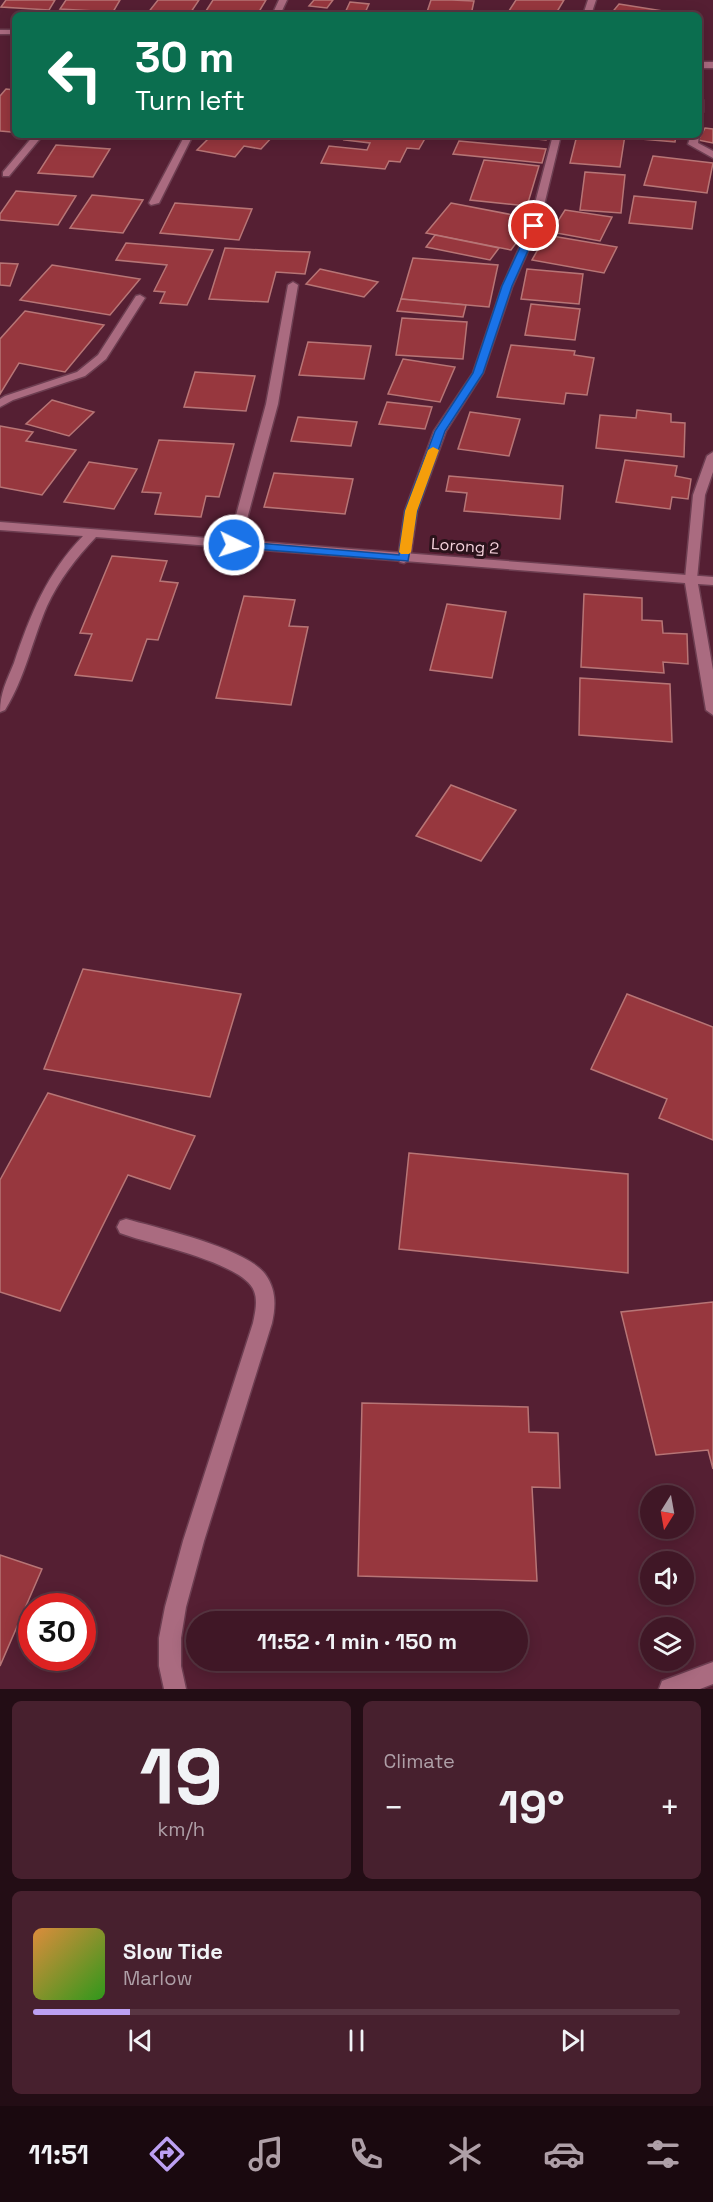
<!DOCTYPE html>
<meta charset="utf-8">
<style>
:root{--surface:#401726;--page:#47202e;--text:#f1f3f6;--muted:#ae9fa7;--line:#593643;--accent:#bca0f2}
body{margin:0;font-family:"Space Grotesk",sans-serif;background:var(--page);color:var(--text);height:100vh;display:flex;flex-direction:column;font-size:22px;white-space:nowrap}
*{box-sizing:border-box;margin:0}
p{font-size:20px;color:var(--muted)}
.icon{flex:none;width:33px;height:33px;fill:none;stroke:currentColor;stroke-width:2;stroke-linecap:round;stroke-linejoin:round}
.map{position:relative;height:1689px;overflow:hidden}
.panel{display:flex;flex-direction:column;gap:12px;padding:12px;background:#230d15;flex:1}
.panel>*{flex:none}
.hud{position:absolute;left:12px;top:12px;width:690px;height:126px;border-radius:9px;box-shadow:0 3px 15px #0003,0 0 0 2px var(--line);background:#0b6e4f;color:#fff;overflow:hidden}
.needle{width:39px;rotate:191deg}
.fabs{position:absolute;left:640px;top:1485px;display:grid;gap:12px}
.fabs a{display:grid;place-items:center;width:54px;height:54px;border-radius:50%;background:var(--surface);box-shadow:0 3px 15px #0003,0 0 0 2px var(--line);font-size:30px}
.speed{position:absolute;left:18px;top:1593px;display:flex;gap:12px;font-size:30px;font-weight:700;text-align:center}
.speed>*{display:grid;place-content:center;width:78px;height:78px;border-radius:50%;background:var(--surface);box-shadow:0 3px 15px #0003,0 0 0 2px var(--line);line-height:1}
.speed .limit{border:9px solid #d22;background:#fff;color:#111}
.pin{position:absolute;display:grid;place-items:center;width:51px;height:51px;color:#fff;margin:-26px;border:3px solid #fff;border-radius:50%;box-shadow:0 2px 6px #0007}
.me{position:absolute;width:66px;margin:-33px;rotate:94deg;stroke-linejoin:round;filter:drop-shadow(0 0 4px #0008)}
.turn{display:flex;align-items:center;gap:21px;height:126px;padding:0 24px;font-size:27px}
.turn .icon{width:78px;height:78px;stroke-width:2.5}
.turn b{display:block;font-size:42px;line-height:51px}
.big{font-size:45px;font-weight:700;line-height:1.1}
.panel .card{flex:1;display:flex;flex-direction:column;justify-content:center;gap:9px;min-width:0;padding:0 21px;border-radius:9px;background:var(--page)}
.panel .dial{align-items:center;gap:0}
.dial b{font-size:78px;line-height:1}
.song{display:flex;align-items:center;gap:18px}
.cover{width:72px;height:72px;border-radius:9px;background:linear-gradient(135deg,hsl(30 70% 55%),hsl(110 70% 35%))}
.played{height:6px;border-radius:3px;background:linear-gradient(90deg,var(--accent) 15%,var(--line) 15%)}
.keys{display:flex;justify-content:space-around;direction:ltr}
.heat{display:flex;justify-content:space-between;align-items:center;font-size:33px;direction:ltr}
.panel .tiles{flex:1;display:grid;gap:12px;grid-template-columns:1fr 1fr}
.card:last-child{grid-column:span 2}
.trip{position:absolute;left:186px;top:1611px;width:342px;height:60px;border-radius:30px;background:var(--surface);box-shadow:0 3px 15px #0003,0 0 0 2px var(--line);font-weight:700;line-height:60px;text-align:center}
.tab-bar{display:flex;height:96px;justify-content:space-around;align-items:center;background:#1a090f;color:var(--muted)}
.tab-bar .icon{width:42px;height:42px}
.tab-bar .current{color:var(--accent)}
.tab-bar b{font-size:27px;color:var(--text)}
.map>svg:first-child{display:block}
.building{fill:#97373e;stroke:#b77576;stroke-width:1.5}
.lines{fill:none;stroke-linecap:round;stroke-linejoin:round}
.service-casing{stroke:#6d3e51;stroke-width:3}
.minor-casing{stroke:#6d3e51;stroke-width:3}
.service{fill:#aa6b80;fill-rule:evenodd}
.minor{fill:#aa6b80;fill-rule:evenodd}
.route{fill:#1a73e8;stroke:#114b97;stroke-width:1.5}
.slow{fill:#f59e0b}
.labels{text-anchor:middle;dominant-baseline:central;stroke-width:6;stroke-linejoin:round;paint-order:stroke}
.street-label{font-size:16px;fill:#f5d2dc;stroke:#2b131b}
</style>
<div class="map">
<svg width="713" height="1689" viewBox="0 0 713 1689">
<rect width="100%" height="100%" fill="#551f33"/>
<g class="building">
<path d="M6,0H55L49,10L1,7Z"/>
<path d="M66,0H120L113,12L60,9Z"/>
<path d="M158,0H199L189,15L147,14Z"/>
<path d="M213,0H266L257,15L204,14Z"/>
<path d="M314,0H333L327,8L309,6Z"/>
<path d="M431,0H452L474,1L471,15H426Z"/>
<path d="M516,0H564L555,15L507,14Z"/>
<path d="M350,2L369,4L364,15H344Z"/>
<path d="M619,4L663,11L659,15H610Z"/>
<path d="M6,89L15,90V127L11,132L0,131V96Z"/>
<path d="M705,128L713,129V143L698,140Z"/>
<path d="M212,135H274L261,149L244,146L235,157L197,150Z"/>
<path d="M347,135H427L419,149L407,148L400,162L389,161L385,169L321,163L329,146L367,150L370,143L344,140Z"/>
<path d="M494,135H547L546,140Z"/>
<path d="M577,135H625L620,167L570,163Z"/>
<path d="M631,135H676L675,142L630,138Z"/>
<path d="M459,141L546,149L542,163L453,154Z"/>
<path d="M56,145L110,149L93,177L38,173Z"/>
<path d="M653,156L713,163L707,193L644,185Z"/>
<path d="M484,160L539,166L527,206L470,200Z"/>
<path d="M585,172L625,175L621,213L580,210Z"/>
<path d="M16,191L76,196L58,225L0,220V214Z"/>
<path d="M92,195L143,200L123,233L70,228Z"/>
<path d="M634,196L696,202L692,229L629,223Z"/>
<path d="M175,203L252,209L239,240L160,233Z"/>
<path d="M451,203L534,219L511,250L426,233Z"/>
<path d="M565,210L612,217L600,241L551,232Z"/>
<path d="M435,235L499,248L490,260L426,247Z"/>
<path d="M546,235L617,247L604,273L532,260Z"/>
<path d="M126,243L176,247L213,250L187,305L160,303L165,292L154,291L167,265L116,260Z"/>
<path d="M225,248L281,251L310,252L305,274L276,272L268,302L209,299Z"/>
<path d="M413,258L498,265L489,307L401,299Z"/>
<path d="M0,263L18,264L10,286L0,285Z"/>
<path d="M52,265L140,279L110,315L20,300Z"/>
<path d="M320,269L378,282L364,297L306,284Z"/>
<path d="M527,269L583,274L579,304L521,299Z"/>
<path d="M401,299L466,305L463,317L397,311Z"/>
<path d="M531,304L580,309L575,340L525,335Z"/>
<path d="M25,311L104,325L65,372L19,363L0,394V339Z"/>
<path d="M402,318L467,322L463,359L396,355Z"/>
<path d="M308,342L371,346L364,379L299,375Z"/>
<path d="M511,345L575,351L574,355L594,358L587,395L566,393L564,404L497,397Z"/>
<path d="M403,359L455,367L440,402L388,394Z"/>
<path d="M195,372L255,376L246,411L184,407Z"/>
<path d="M52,400L94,412L69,436L26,424Z"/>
<path d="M387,402L432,407L425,429L379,424Z"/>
<path d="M637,410L671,414V422L685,423L684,457L596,448L600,415L636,418Z"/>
<path d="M470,412L520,419L509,456L458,449Z"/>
<path d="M298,417L357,422L351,446L291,441Z"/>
<path d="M0,426L33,432L26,441L76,450L42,495L0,487Z"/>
<path d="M159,440L234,444L219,497L206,496L201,517L155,514L161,493L142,492Z"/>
<path d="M625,460L677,466L675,476L691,479L688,499L672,497L670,509L616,502Z"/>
<path d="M89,462L137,469L114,509L64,502Z"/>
<path d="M274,473L353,479L345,514L264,507Z"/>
<path d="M449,476L563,486L560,519L464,511L467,493L446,491Z"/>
<path d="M112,556L167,561L160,581L178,583L158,640L147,639L132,681L75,675L92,634L80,633Z"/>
<path d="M584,594L642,598V620L662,621L663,633L687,634L688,664L663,662L664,673L581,667Z"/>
<path d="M244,596L295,600L289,626L308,627L291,705L216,698Z"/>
<path d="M447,604L506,612L492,678L430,670Z"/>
<path d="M580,678L670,684L672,742L579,735Z"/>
<path d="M451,785L516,810L481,861L416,836Z"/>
<path d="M83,969L241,994L210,1097L44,1069Z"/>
<path d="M627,994L713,1027V1140L659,1118L667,1099L591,1069Z"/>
<path d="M48,1093L195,1136L170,1189L128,1175L60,1311L0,1292V1180Z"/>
<path d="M409,1153L628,1174V1273L399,1249Z"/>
<path d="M713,1302V1469L708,1450L656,1455L621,1312Z"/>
<path d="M362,1403L528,1407L529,1432L558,1433L560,1488L532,1487L537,1581L358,1576Z"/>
<path d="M0,1555L42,1569L0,1666Z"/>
</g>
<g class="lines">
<defs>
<g id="service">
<path d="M279,0H287L280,15H272Z"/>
<path d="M699,97L703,100V112L699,115Z"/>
<path d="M699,134V135L698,143L713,151V158L688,144L691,135Z"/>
<path d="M185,135H193L159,203L151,205L149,203Z"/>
<path d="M553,135H561L539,226L512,287L483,373L446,431L417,511L410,559L404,563L400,562L398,559L405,511L434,431L473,373L502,287L529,226Z"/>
<path d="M293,282L298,285L278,404L240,545L234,549L228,545L266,404L288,285Z"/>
<path d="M140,295L145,298L106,359L85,376L13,400L0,407V399L5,396L77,372L98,355L136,296Z"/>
<path d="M713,452V472L705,495L697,579L691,583L685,579L693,495L707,456Z"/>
</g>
<g id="minor">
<path d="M588,0H596L591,15H583Z"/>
<rect x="0" y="30" width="15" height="4"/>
<rect x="699" y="62" width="14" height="6"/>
<path d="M34,135H43L9,176H3V172Z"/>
<path d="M0,522L713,577V585L698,584L713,670V715L706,710L685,583L96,537C76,558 59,580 47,606C32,641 25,678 5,710L0,712C0,693 7,680 14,663C30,615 47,573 83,536L0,530Z"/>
<path d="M126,1219C158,1228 246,1248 265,1274C276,1289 276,1305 272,1323L204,1541L186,1607L181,1638V1666L186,1689H164L159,1666V1638L165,1607L183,1541L253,1323C255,1313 258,1301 254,1291C243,1262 148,1244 120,1233L117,1227L120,1221Z"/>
<path d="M713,1662V1684L700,1689H659L662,1681Z"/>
</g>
</defs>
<use href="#service" class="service-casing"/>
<use href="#minor" class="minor-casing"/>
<use href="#service" class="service"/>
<use href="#minor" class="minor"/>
</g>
<path class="route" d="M531,224L539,226L512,286L483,373L445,431L417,511L408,561L230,547V542L234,541L399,555L405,511L435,431L473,373L502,286Z"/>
<path class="slow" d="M433,447L439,450L417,511L411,552L409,554H401L399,552L405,511L428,450Z"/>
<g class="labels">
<g class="street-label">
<text transform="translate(465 546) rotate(4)">Lorong 2</text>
</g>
</g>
</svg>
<div class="fabs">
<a><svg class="needle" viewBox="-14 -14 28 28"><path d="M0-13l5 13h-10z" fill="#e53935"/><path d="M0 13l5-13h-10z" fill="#ae9fa7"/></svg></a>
<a><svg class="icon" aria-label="sound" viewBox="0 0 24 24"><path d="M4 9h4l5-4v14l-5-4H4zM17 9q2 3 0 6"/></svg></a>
<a><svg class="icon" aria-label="layers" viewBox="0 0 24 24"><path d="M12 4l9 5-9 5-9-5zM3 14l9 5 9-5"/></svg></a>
</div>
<div class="speed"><div class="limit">30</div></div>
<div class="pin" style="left:534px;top:226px;background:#d93025"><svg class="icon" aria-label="arrive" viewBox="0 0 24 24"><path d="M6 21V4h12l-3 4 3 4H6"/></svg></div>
<svg class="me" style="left:234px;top:545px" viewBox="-20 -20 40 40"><circle r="17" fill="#1a73e8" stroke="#fff" stroke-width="3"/><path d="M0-11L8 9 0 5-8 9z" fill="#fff"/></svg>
<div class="trip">11:52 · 1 min · 150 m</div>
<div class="hud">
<div class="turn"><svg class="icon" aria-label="left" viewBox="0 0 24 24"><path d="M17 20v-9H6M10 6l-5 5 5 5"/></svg><div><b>30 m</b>Turn left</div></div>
</div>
</div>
<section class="panel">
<div class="tiles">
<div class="card dial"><b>19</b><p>km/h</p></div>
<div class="card"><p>Climate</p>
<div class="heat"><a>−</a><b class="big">19°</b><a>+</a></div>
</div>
<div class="card">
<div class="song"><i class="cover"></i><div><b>Slow Tide</b><p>Marlow</p></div></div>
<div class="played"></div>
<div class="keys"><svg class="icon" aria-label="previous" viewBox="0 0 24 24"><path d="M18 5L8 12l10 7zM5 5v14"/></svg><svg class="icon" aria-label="pause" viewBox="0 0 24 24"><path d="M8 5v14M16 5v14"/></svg><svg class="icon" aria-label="next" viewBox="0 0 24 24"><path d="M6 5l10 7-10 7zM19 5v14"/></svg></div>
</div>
</div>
</section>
<nav class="tab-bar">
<b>11:51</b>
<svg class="icon current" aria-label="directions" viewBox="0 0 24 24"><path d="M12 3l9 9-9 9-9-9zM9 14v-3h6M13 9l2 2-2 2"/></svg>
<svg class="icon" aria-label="music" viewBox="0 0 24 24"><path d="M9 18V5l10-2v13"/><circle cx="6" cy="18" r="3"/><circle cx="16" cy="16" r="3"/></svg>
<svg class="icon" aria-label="phone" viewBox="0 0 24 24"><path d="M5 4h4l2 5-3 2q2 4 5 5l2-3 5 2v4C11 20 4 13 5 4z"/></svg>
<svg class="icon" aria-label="climate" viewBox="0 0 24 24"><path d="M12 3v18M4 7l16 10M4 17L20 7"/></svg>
<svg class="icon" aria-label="car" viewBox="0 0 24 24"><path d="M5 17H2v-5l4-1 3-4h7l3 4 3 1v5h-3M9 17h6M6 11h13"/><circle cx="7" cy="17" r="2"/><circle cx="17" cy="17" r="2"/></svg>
<svg class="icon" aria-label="filters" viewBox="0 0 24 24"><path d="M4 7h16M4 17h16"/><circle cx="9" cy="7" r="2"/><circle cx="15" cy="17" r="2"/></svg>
</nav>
